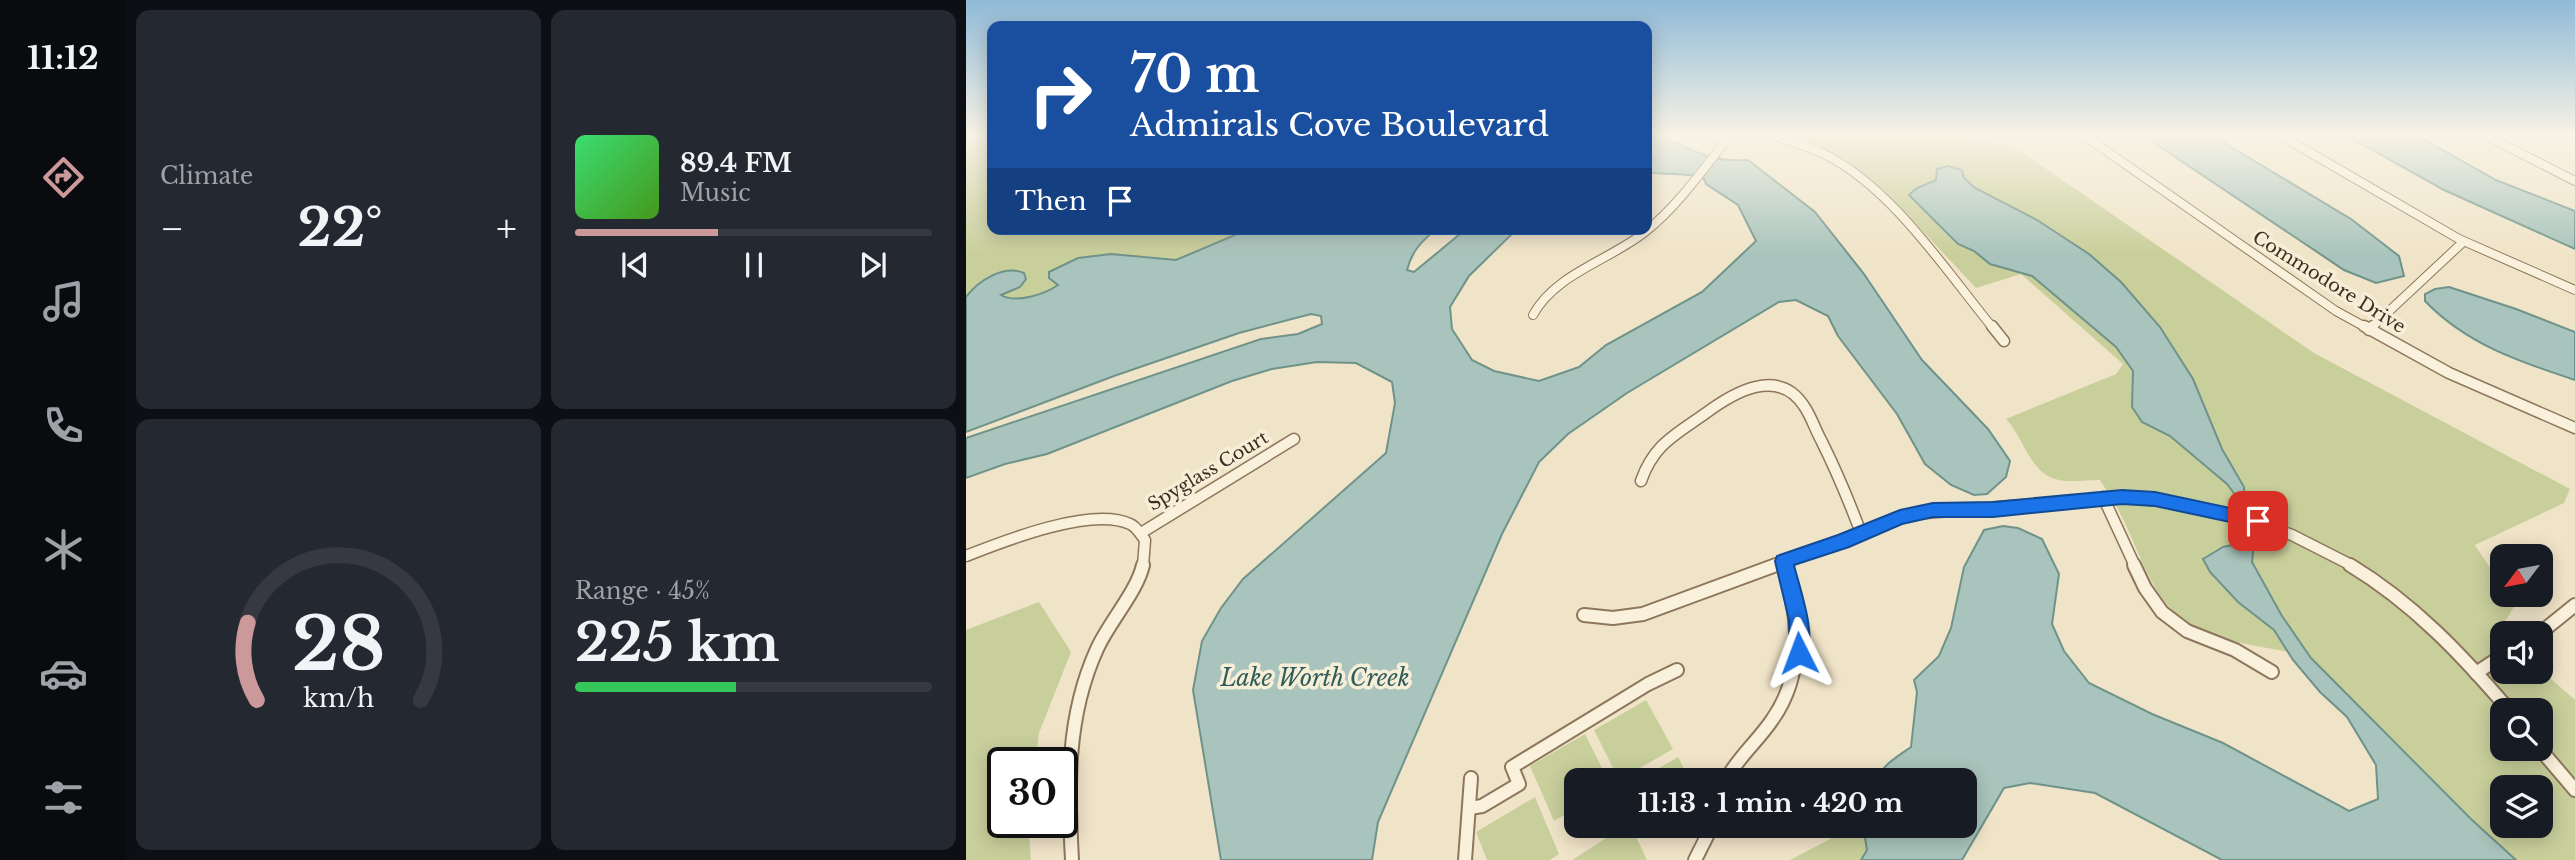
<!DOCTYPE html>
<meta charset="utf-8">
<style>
:root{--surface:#171b24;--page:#242831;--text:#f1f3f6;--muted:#9ea1a6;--line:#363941;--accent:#cc999b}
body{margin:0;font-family:"Libre Baskerville",serif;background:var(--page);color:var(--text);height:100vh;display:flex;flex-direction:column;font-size:26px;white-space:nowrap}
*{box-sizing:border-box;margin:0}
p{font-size:23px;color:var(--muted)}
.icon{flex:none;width:38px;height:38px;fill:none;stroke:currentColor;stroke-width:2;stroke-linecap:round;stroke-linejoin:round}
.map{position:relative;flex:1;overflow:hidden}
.drawer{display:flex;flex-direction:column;gap:10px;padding:10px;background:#0d0f14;width:840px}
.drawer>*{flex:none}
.top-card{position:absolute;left:21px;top:21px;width:665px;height:214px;border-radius:14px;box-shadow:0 4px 18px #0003;background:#1a4fa0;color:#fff;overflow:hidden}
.needle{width:46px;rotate:238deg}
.buttons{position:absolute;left:1524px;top:544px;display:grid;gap:14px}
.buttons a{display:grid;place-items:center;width:63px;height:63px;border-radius:14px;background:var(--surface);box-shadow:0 4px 18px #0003;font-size:35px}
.speed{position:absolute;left:21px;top:747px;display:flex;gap:14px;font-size:35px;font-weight:700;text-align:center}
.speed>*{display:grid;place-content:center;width:91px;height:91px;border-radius:50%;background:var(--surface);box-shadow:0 4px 18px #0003;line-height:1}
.speed .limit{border:4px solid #111;border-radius:10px;background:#fff;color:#111}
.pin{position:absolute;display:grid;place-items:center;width:60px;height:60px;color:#fff;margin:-30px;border-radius:14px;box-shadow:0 4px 10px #0006}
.me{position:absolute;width:77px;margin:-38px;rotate:357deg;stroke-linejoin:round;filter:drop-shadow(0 0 5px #0008)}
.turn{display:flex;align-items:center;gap:24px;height:147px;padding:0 28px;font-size:32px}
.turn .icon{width:91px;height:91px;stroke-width:2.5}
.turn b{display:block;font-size:49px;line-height:60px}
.then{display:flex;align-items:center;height:66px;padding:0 28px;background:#0003;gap:14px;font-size:26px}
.big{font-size:52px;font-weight:700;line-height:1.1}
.drawer .tile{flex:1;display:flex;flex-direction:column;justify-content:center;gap:10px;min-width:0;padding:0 24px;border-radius:14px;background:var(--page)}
.drawer .dial{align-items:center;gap:0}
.dial svg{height:182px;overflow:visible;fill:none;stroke:var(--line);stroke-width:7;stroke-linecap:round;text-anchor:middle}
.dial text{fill:var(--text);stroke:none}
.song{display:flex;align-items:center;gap:21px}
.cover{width:84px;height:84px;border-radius:10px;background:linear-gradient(135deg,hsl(140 70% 55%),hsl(100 70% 35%))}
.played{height:7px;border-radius:4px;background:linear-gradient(90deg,var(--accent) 40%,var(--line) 40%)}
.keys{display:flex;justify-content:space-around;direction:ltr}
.heat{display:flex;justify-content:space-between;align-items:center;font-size:38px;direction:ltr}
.charge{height:10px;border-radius:5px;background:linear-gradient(90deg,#34c759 45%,var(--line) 0)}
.drawer .tiles{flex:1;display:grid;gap:10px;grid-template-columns:repeat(2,1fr)}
.trip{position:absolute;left:598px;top:768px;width:413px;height:70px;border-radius:14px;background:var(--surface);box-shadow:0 4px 18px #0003;font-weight:700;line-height:70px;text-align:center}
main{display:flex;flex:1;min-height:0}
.tabs{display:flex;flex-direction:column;width:126px;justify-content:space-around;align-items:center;background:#090b0e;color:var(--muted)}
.tabs .icon{width:49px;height:49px}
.tabs .active{color:var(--accent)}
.tabs b{font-size:32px;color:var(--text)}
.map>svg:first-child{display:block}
.green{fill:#c9cf9b;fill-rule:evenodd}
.water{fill:#a9c4bc;stroke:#6f938a;stroke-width:2}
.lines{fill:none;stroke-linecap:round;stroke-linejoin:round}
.street-far2-casing{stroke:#8d765c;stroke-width:10}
.street-far1-casing{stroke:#8d765c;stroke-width:13}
.street-casing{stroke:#8d765c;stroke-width:16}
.street-far2{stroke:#faf1dc;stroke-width:8}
.street-far1{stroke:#faf1dc;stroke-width:10}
.street{stroke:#faf1dc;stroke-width:12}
.route{fill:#1a73e8;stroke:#114b97;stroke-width:2}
.labels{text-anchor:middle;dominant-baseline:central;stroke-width:7;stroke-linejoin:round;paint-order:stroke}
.street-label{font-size:18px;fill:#3d2e20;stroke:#f7eed8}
.near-water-label{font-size:23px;font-style:italic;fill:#2f5d5a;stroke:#f7eed8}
</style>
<main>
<nav class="tabs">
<b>11:12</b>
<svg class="icon active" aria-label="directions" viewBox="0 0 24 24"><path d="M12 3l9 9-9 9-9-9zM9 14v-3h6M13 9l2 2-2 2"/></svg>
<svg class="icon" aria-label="music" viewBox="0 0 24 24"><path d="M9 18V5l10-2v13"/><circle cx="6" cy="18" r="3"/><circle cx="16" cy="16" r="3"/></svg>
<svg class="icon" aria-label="phone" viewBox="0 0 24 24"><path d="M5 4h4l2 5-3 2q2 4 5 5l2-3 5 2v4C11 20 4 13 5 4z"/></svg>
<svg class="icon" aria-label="climate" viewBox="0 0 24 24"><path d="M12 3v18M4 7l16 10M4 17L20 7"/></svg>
<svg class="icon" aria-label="car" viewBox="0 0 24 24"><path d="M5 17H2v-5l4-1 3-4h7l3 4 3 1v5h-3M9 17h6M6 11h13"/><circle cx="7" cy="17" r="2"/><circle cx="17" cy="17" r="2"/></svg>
<svg class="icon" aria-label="filters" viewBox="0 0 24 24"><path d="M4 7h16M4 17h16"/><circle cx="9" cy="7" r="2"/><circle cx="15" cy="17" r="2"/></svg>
</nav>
<section class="drawer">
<div class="tiles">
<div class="tile"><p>Climate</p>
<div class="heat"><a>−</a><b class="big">22°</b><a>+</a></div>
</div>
<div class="tile">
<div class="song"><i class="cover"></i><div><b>89.4 FM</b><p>Music</p></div></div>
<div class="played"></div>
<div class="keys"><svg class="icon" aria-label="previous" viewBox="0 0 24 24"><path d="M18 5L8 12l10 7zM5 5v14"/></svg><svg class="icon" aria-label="pause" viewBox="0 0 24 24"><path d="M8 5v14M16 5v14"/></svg><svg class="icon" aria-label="next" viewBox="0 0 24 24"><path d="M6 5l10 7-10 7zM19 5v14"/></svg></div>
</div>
<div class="tile dial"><svg viewBox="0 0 100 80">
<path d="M14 69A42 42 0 1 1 86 69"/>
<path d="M14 69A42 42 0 0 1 10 35" stroke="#cc999b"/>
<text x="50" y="56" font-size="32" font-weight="700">28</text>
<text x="50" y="72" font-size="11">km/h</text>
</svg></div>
<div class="tile"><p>Range · 45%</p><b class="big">225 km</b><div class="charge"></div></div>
</div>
</section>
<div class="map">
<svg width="1609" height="860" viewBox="0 0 1609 860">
<rect width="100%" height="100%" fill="#f0e4c8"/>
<g class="green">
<path d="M0,134H26V229H296L261,248L0,332Z"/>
<path d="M849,134C919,134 987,130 1054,151L1348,353L1604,489L1598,503L1509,545L1536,586V595H1542L1549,605L1537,625L1544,633L1536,634V672H1575V670L1609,700V860H1550L1505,819L1345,658L1316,616L1286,562L1288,544L1277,534L1271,544L1257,547L1237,559L1272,602L1308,630L1322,652C1295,646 1264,643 1238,632C1189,612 1178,561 1156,517C1150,504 1141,492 1134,480C1121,480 1101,483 1089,479C1063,471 1057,436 1040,419L1150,374L1157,364L1055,274L1010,288L921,193L879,160L836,141ZM1536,710H1575V749H1536ZM1536,788H1575V826H1536Z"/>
<path d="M73,602L105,652L73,733L69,763H37V822L62,823L65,860H0V630Z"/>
<path d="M680,700L707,749L653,780L628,730Z"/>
<path d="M619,734L642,780H611V807L588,821L564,766Z"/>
<path d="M712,757L724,780H673Z"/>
<path d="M569,797L593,854L584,860H521L510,832Z"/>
<path d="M659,826H665L681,860H606Z"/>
<path d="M889,826H897L901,850L895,860H824Z"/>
</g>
<g class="water">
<path d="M681,134C699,136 716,146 733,153C747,159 766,161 782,160L849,212L898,274L956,360L1022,429L1044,461L1040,477L1021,494L1008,495L985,485L959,464L931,414L872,336L862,316L830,300L813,302L661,393L602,434L573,462L536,534L412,822L406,860H255L227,690L236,641L255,608L277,579L420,453L429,403L426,382L390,363L351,362L306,369L266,381L81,454L39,464L0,478V438L295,339L332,334L356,324L355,316L345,314L273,333L148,376L0,432V297C12,281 38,264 58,273L60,279L54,287L35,295C50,304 79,294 92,285L83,278V272L112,258L145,254L210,260L283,229H470C455,242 446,251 441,270L448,272L500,229H551L503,276L484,307L486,329L506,360L528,371L573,381L613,367L640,345L736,292L790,241L772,205L740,184L737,177C718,173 701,175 681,172Z"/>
<path d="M1175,134H1248L1260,144L1385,219L1433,256L1438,276L1410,283L1378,270Z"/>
<path d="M1378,134H1448L1530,180L1609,211V249L1478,190Z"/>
<path d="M982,166L996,170L998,178L1009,188L1071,220L1123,254L1155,282L1194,327L1227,379L1256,449L1278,487L1279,501L1273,500L1261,484L1204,436L1176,422L1166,407L1167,371L1150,347L1066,276L1024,264L1008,251L992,244L943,195L951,188L970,180L971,169Z"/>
<path d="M1483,287L1550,309L1609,332V380C1554,362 1500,344 1459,301V294L1469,289Z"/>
<path d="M1037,526L1052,528L1076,539L1093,574L1086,624L1098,651L1123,683L1186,714L1257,743L1383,811L1412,799L1410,765L1381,717L1354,692L1327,660L1308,630L1272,602L1244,572L1237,559L1257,547L1271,544L1278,534L1283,533L1288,544L1286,562L1316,616L1345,658L1505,819L1550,860H1256L1129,793L1064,783L1038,788L996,860H895L901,850L897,826H999V780H911C916,765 932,756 945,747L951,692L948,680L973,656L985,628L998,567L1018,530Z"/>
</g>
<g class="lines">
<defs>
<g id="street-far2">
<path d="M804,134C822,141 842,146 860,155C927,189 980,271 1027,328"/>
<path d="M1116,134L1370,311L1401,328"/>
<path d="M1312,134L1493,239L1609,290"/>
<path d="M1517,134L1609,181"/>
<path d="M567,315C589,274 644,260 679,232C713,205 738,168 765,134"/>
<path d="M1405,328L1496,243"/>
</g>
<g id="street-far1">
<path d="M1026,326L1038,341"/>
<path d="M1398,326L1483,373L1609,428"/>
<path d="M1403,330L1407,326"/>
<path d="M675,481C688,444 709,435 740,413C767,393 812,366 838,406C845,416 849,429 855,440C870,470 883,501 895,533"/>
<path d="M1137,497L1169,566"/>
<path d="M175,533L328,439"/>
<path d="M0,556C38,541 126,506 164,524C170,526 175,535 179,540L177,566"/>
<path d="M818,561L819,566"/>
<path d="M805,566L947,514L1158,497L1204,502L1281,519L1326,535L1387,566"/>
</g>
<g id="street">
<path d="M1168,565L1179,588L1196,612L1221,631L1269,650L1306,672"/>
<path d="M1384,565C1447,603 1496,655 1543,710"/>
<path d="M618,615L647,618L677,614L810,565"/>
<path d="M1573,634L1609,605"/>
<path d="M1510,673L1536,656"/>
<path d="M1574,749L1609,790"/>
<path d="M760,780C772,757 792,741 806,720C840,672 832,619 819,565"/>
<path d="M504,808L516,806L553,784L546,767L682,684L711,670"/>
<path d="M106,860C102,787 100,717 131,649C143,622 171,592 177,565"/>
<path d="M499,860L505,778"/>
<path d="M729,860L746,826"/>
</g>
</defs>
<use href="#street-far2" class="street-far2-casing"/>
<use href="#street-far1" class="street-far1-casing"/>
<use href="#street" class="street-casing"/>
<use href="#street-far2" class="street-far2"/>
<use href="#street-far1" class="street-far1"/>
<use href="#street" class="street"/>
</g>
<linearGradient id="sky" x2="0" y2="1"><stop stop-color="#8fbad6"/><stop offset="0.53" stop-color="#f8f3e6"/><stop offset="1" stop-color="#f8f3e6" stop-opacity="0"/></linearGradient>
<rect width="1609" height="255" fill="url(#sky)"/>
<path class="route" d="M1156,490L1189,492L1292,514L1298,516L1300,521L1298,526L1292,528L1189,506L1156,504L1027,517H967L936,524L883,547L828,565C834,590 851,635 840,659L833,662L827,659L824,653L823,620L809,561L811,556L872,535L934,510L967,503L1027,502Z"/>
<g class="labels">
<g class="street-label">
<text transform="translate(1363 282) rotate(32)">Commodore Drive</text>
<text transform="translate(242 471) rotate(-31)">Spyglass Court</text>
</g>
<g class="near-water-label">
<text x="349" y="678">Lake Worth Creek</text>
</g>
</g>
</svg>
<div class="buttons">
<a><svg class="needle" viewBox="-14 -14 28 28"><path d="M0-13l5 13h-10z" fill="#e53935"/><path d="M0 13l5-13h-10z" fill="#9ea1a6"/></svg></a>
<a><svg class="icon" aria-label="sound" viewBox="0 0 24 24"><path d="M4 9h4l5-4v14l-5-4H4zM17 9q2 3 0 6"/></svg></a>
<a><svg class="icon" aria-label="search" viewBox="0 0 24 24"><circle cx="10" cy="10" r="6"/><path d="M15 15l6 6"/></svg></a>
<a><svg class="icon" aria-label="layers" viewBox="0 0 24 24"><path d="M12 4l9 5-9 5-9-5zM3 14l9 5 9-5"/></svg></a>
</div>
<div class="speed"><div class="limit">30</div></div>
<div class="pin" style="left:1292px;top:521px;background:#d93025"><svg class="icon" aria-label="arrive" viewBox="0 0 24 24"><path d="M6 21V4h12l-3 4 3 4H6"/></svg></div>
<svg class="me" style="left:833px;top:653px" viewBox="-20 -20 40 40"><path d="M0-17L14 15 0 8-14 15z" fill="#1a73e8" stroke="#fff" stroke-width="4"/></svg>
<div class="trip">11:13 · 1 min · 420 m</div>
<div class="top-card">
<div class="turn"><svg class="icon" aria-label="right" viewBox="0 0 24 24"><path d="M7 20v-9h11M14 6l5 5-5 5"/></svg><div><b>70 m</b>Admirals Cove Boulevard</div></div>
<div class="then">Then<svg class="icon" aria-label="arrive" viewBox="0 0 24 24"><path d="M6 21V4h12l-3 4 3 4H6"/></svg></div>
</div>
</div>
</main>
